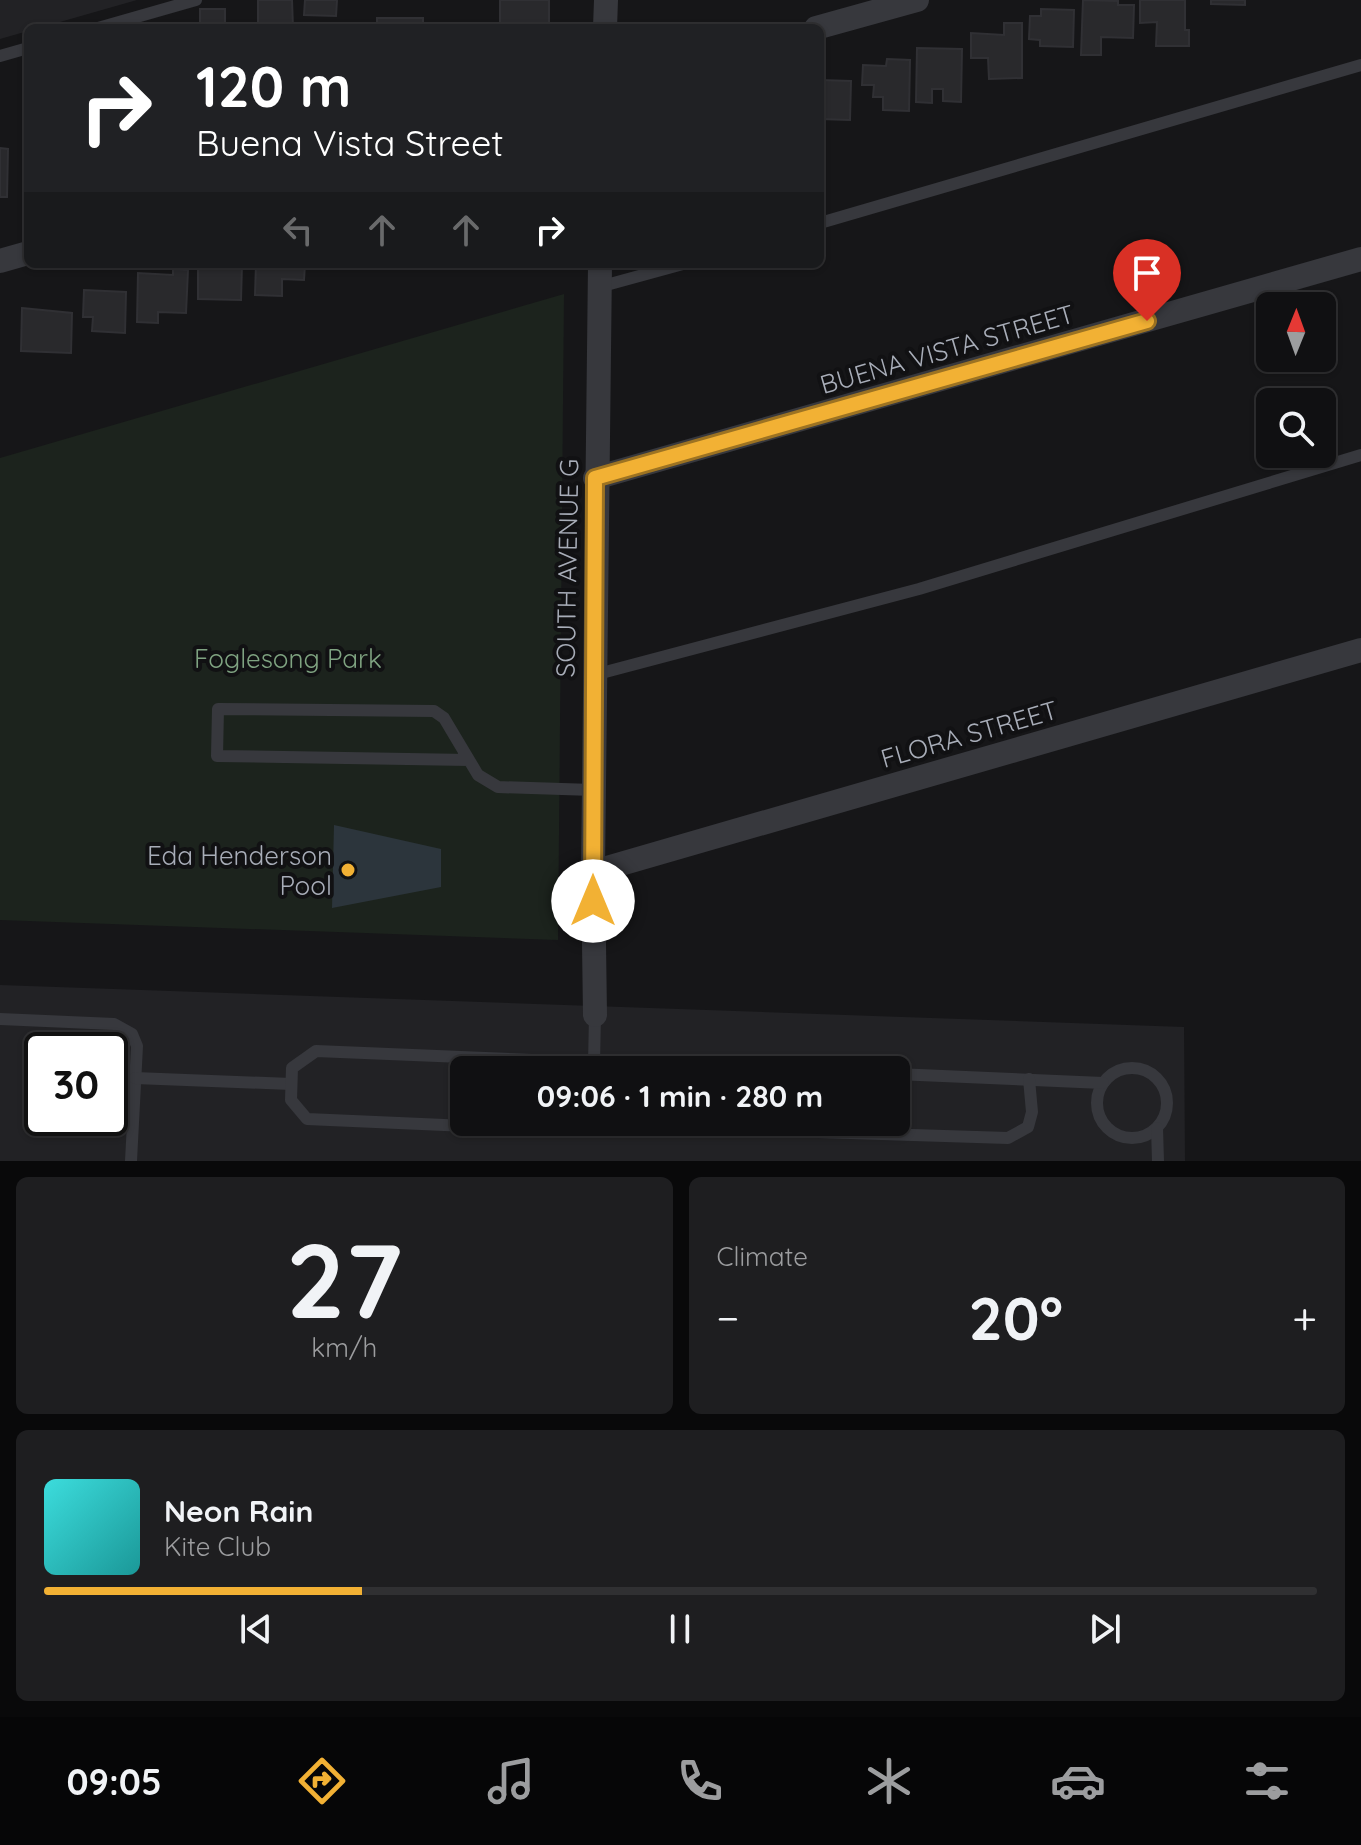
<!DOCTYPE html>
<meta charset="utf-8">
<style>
:root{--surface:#101012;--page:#1e1e20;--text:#f1f3f6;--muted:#9c9d9f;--line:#303032;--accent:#f2b134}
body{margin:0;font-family:Quicksand,sans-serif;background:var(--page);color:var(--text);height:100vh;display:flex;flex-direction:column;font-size:30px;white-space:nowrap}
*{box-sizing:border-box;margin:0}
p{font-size:26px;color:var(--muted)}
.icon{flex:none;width:44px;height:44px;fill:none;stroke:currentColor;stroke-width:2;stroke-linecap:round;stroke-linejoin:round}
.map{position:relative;height:1161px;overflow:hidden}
.panel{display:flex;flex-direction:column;gap:16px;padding:16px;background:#09090a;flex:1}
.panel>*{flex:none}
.banner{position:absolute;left:24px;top:24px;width:800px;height:244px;border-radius:12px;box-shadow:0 2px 6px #0004,0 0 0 2px var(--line);background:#202124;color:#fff;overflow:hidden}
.needle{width:52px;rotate:1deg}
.controls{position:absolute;left:1256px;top:292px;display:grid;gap:16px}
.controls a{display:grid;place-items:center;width:80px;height:80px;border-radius:12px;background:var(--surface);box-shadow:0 2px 6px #0004,0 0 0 2px var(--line);font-size:40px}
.speed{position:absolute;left:24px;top:1032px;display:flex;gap:16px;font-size:40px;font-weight:700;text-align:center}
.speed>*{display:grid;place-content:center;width:104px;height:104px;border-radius:50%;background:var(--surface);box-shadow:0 2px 6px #0004,0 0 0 2px var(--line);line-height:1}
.speed .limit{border:4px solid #111;border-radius:12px;background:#fff;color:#111}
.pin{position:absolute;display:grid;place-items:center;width:68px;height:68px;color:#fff;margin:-82px -34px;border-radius:50% 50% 50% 0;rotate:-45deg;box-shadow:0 0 8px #0007}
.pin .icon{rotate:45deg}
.me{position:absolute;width:88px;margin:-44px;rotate:0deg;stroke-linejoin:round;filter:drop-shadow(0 0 6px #0008)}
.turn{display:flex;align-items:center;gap:28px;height:168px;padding:0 40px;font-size:36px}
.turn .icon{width:104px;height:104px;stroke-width:2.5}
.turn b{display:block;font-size:56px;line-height:68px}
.lanes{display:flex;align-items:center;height:76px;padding:0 40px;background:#0003;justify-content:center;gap:40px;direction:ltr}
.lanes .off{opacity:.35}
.big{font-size:60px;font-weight:700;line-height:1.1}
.panel .tile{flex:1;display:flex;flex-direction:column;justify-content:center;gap:12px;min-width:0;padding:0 28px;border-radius:12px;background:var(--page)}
.panel .dial{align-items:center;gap:0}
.dial b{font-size:104px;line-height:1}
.song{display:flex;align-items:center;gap:24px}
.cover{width:96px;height:96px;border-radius:12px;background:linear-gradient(135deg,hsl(180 70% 55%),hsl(180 70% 35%))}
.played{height:8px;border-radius:4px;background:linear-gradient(90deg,var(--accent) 25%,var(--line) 25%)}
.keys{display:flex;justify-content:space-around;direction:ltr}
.heat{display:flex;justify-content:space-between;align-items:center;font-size:44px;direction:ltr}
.panel .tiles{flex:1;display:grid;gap:16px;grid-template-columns:1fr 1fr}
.tile:last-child{grid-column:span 2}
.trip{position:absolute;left:450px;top:1056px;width:460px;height:80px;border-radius:12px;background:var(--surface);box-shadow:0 2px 6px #0004,0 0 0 2px var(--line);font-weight:700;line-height:80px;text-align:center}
.tab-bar{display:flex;height:128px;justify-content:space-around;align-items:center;background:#060607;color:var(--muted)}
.tab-bar .icon{width:56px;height:56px}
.tab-bar .on{color:var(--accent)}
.tab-bar b{font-size:36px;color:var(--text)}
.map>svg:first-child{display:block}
.built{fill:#222225;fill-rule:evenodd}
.green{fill:#1c231d}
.water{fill:#2c353c}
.building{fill:#29292c;stroke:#303034;stroke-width:2}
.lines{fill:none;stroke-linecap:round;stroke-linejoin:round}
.service{stroke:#37383d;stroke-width:12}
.minor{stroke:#37383d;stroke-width:24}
.route-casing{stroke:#9d7322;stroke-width:20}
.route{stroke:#f2b134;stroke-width:14}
.poi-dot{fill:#f2b134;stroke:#111113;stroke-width:3}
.labels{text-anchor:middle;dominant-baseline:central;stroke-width:8;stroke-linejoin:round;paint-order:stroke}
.street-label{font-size:26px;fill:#a8adb8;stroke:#111113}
.park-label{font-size:26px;fill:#7fa381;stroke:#111113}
.poi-label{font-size:26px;fill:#a8adb8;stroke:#111113;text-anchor:end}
</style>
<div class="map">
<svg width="1361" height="1161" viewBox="0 0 1361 1161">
<rect width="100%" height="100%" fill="#161618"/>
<g class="built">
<path d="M0,0H137L39,28H28V31L0,39Z"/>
<path d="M0,985L1184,1027L1185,1161H0ZM42,1050H110V1118H42ZM464,1070H896V1122H464Z"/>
</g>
<path class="green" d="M564,294L558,940L0,920V458Z"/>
<path class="water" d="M334,825L441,849V887L332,908Z"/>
<g class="building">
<path d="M258,0H292L293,28H258Z"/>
<path d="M305,0H337L336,16L304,15Z"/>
<path d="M500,0H549V25H541V28H500Z"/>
<path d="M1083,0L1118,1V5H1134L1133,38L1101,37V55H1081Z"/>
<path d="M1140,0H1185V30H1189V46H1156L1157,22L1140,23Z"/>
<path d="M1211,0H1245V5L1211,4Z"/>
<rect x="200" y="9" width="25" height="19"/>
<path d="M1041,9L1074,10L1073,47L1040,46V40L1029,39L1030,16H1041Z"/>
<rect x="377" y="18" width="46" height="10"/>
<path d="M1004,23H1022V78L989,79L988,58H971V33L1004,35Z"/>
<path d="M917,48L962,49L961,102L943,101V89H932V103L916,102Z"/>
<path d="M887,59L910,60L909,111L883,110V97H873L874,85H862L863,65L886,66Z"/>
<path d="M820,80L851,81L850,120L820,119Z"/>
<path d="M0,148L8,149L7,197H0Z"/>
<path d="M198,264H242L241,300L198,299Z"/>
<path d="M256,264H305L304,280L282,279V296L255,295Z"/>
<path d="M173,269L188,270L186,313L158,312V323L137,322L138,273L173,275Z"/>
<path d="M84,290L126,292L125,333L92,331L93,317H83Z"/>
<path d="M22,308L72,313L71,353L21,351Z"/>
</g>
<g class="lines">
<g class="service">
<path d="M98,28L196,0"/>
<path d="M0,56L28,48"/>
<path d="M820,223L1361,65"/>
<path d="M599,287L683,264"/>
<path d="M594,675L919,589L1361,455"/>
<path d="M469,760L217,756L218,709L434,711L444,718L478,775L498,787L593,790"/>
<path d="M0,1019L114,1024L132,1034L137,1046L131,1161"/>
<path d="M594,1064L595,1015"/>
<circle cx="1132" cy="1103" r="35"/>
<path d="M896,1074L1103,1083"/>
<path d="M135,1078L291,1084"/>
<path d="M494,1122L490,1127L307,1119L291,1100L292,1068L316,1051L773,1070"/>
<path d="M743,1122L755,1130L1008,1138L1028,1127L1032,1112L1029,1079"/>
<path d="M1157,1128L1158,1161"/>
</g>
<g class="minor">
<path d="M605,28L606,0"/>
<path d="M816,28L917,0"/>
<path d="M0,261L28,253"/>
<path d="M595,478L1361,259"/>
<path d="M593,872L1361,650"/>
<path d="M595,1015L593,872L600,264"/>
</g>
</g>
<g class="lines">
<defs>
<path id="route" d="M593,901L595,478L1147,321"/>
</defs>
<use href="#route" class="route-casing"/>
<use href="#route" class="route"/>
</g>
<circle class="poi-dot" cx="348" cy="870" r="8"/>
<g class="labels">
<g class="street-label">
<text transform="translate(947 349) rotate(-16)">BUENA VISTA STREET</text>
<text transform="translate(567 568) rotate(-89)">SOUTH AVENUE G</text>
<text transform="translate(969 734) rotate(-16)">FLORA STREET</text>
</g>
<g class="park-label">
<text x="288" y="658">Foglesong Park</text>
</g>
<g class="poi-label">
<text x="332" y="855">Eda Henderson<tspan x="332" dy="30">Pool</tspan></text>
</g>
</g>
</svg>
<div class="controls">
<a><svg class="needle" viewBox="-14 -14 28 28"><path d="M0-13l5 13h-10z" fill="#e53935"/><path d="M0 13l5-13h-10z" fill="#9c9d9f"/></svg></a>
<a><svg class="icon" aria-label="search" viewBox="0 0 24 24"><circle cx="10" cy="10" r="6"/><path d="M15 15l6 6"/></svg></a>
</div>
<div class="speed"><div class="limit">30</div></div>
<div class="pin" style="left:1147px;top:321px;background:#d93025"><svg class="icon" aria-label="arrive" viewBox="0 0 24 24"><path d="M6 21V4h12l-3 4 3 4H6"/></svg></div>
<svg class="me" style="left:593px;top:901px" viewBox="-20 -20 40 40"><circle r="19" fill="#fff"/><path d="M0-13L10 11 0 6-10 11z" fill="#f2b134"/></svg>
<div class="trip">09:06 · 1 min · 280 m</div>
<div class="banner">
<div class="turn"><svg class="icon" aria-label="right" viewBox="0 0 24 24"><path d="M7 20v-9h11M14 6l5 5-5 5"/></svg><div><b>120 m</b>Buena Vista Street</div></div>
<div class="lanes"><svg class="icon off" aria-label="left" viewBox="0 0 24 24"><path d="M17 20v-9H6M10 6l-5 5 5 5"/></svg><svg class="icon off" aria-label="ahead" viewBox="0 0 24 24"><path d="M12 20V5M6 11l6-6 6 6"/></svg><svg class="icon off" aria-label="ahead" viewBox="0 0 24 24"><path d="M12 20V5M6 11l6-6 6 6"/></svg><svg class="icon" aria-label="right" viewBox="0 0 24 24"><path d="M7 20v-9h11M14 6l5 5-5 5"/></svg></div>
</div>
</div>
<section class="panel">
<div class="tiles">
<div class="tile dial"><b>27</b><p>km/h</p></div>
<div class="tile"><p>Climate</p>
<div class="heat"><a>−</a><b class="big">20°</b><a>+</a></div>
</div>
<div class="tile">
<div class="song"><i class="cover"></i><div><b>Neon Rain</b><p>Kite Club</p></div></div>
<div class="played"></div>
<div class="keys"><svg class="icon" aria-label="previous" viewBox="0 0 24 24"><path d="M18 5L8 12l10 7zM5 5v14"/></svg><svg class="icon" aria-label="pause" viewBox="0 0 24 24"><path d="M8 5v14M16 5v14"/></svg><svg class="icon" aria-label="next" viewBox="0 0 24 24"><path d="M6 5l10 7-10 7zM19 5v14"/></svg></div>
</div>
</div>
</section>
<nav class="tab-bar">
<b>09:05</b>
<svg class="icon on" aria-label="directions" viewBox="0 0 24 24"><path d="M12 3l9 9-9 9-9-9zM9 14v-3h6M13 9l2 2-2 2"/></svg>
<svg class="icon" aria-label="music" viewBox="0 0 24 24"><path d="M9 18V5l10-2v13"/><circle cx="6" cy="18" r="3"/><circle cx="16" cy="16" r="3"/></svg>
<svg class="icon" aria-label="phone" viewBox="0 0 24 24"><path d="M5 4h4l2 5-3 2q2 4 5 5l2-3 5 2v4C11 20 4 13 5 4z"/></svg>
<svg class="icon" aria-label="climate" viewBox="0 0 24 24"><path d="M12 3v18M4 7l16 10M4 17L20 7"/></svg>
<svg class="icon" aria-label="car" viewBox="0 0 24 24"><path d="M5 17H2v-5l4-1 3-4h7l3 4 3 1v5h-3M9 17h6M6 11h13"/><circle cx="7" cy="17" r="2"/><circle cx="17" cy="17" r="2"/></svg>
<svg class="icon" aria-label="filters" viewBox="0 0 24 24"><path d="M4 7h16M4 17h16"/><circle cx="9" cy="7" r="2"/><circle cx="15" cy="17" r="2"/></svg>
</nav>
